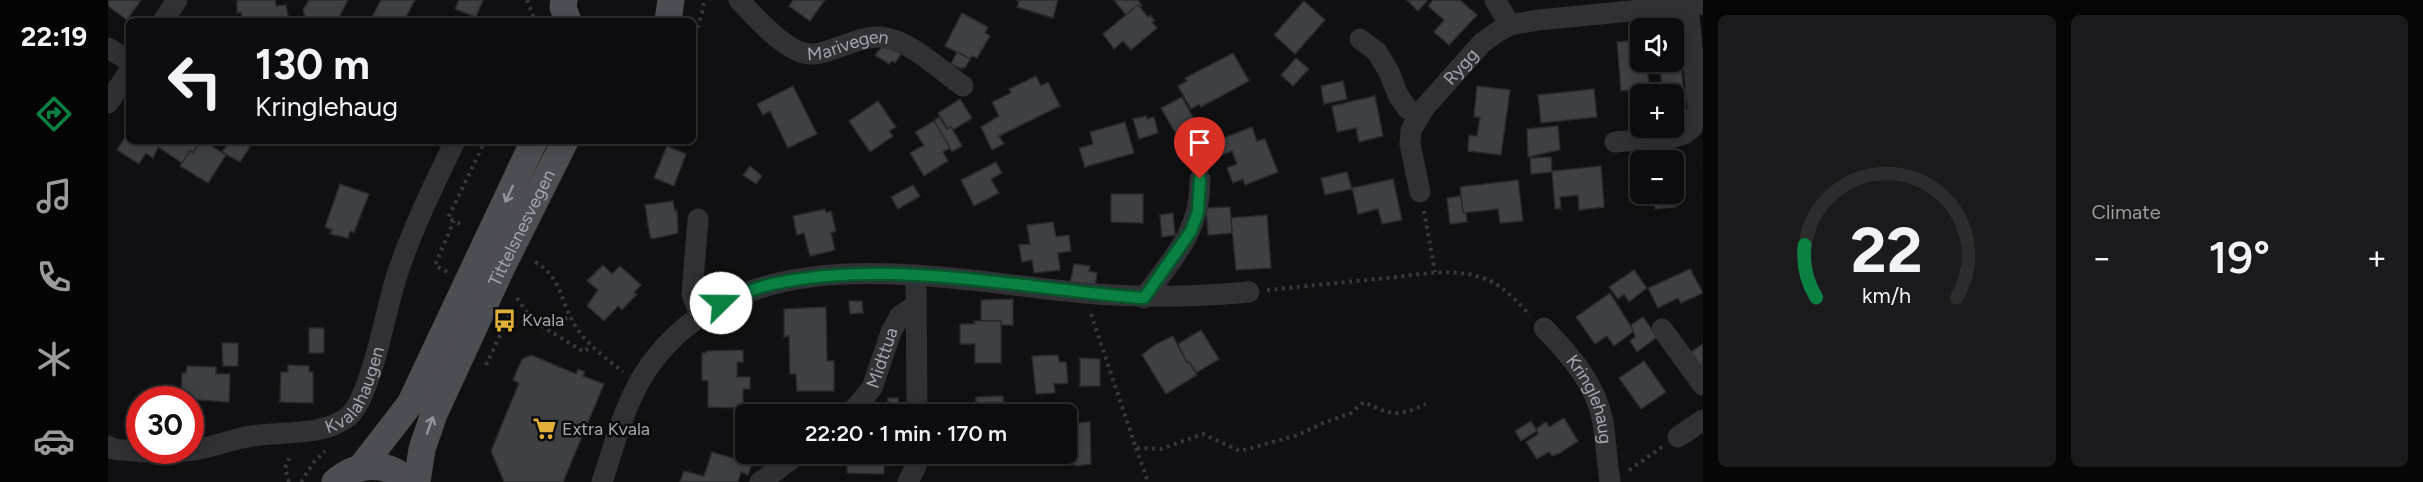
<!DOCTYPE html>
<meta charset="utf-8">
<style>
:root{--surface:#0c0b0d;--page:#1a191b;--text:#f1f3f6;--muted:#9a9b9d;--line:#2c2b2e;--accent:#0b8043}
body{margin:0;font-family:Figtree,sans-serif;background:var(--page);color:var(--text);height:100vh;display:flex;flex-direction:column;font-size:22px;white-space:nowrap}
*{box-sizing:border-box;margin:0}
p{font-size:20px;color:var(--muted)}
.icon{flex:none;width:33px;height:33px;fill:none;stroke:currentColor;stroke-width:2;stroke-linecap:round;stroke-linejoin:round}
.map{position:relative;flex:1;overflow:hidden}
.panel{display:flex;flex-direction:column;gap:15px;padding:15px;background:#070607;width:720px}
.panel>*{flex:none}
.banner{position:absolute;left:18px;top:18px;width:570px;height:126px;border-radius:9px;box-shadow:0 3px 15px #0003,0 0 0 2px var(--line);background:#0c0b0d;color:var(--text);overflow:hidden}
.buttons{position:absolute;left:1522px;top:18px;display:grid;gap:12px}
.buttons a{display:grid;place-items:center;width:54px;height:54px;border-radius:9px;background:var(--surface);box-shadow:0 3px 15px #0003,0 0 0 2px var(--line);font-size:30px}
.speed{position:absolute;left:18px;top:386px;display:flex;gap:12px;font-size:30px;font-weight:700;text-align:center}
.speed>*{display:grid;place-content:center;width:78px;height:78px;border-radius:50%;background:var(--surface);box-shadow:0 3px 15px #0003,0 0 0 2px var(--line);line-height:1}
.speed .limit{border:9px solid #d22;background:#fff;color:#111}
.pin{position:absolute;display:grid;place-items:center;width:51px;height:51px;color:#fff;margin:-62px -26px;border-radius:50% 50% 50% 0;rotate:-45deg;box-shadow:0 0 6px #0007}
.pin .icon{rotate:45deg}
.me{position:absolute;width:66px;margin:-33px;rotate:68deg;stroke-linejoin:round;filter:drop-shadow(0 0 4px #0008)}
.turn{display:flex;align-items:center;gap:21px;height:126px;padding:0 30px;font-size:27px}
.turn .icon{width:78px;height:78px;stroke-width:2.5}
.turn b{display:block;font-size:42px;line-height:51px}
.big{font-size:45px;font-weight:600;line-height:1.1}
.panel .tile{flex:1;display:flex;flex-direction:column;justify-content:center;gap:9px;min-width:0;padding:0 21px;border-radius:9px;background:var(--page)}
.panel .dial{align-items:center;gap:0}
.dial svg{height:156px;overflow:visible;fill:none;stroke:var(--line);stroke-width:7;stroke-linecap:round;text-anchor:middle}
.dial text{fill:var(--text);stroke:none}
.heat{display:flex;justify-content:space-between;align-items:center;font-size:33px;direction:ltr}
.panel .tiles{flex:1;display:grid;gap:15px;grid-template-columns:repeat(2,1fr)}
.trip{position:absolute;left:627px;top:404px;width:342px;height:60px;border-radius:9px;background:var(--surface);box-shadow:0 3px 15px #0003,0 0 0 2px var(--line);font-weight:600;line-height:60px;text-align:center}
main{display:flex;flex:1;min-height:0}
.dock{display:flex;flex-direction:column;width:108px;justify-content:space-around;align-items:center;background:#050405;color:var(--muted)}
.dock .icon{width:42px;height:42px}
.dock .active{color:var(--accent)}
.dock b{font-size:27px;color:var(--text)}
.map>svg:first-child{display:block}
.building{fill:#3f4044;stroke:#2a2a2d;stroke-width:1.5}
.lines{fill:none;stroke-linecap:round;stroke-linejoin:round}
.path{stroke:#37383c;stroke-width:4;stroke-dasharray:3 4.5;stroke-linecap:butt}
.minor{stroke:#313135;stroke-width:21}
.major{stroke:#4d4e54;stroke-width:27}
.oneway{stroke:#91949e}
.route-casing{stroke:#07532c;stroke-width:15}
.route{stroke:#0b8043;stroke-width:10}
.labels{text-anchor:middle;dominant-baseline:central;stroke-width:5;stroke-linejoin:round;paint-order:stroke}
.street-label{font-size:18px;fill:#a2a6b0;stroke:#0b0b0c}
.poi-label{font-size:18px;fill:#a2a6b0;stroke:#0b0b0c;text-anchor:start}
</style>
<main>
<nav class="dock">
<b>22:19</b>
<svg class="icon active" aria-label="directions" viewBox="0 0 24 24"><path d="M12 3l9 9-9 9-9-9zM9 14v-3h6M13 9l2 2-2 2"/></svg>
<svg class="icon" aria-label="music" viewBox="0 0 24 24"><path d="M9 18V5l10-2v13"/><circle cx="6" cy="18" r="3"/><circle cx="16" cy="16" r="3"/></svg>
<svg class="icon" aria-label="phone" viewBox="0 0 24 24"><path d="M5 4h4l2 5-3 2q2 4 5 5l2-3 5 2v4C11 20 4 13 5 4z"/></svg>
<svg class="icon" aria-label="climate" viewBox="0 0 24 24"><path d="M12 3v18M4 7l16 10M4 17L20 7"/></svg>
<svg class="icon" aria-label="car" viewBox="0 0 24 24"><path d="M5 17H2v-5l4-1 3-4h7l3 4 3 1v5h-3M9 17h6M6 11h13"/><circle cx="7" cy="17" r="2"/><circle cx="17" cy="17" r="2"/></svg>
</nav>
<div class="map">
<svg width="1595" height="482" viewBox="0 0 1595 482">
<rect width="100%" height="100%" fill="#100f11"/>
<g class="building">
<path d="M0,0H33L19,20L0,6Z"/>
<path d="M129,0H167L168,6L178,5L181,21H135L133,12L129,13Z"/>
<path d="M201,0H240L229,21H198L195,10Z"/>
<path d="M273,0H307L296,21H262Z"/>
<path d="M351,0H375L368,17L347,9Z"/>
<path d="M685,0H717L702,21L681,6Z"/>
<path d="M908,0H950L945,18L909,7L911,1Z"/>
<path d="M1006,0H1030L1034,6L1032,8L1030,5L1018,15Z"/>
<path d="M1299,0H1320L1310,11Z"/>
<path d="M1325,0H1352L1369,15L1341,45L1326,32L1336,20L1320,6Z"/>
<path d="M1196,1L1217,20L1187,54L1166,35Z"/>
<path d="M1030,5L1040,17L1042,15L1047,21L1044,22L1049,28L1023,50L1015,41L1006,49L995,34Z"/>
<path d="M854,13L880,27L877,33L882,36L869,58L864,56L862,59L837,46Z"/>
<path d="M1533,40V62H1539L1541,89L1513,91L1509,42Z"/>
<path d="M777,43L793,54L787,63L784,61L781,64L767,55Z"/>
<path d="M849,52L862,59L857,68L855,67L854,69L843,64Z"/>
<path d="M1125,53L1141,81L1093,107L1091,104L1083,109L1070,86L1079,81L1077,78Z"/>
<path d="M1188,58L1201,69L1185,86L1173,75Z"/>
<path d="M1573,66L1576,93L1555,94L1552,68Z"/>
<path d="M928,76L933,86L940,82L952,106L891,136L896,144L884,150L873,127L891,116L884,102L903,93L901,89Z"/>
<path d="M1235,81L1239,99L1216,104L1213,86Z"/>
<path d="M685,86L709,134L680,148L662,111L655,115L649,104Z"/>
<path d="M1369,86L1402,90L1393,155L1360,151L1361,135L1369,136L1372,117H1366Z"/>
<path d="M1486,89L1489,117L1433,123L1430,95Z"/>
<path d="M1267,96L1275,136L1251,142L1248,128L1229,132L1224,106Z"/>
<path d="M1074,97L1088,123L1068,134L1053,108Z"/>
<path d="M852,99L864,118L845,130L843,127L840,129L830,113Z"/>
<path d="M770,101L788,127L781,131L785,136L762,152L741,121Z"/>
<path d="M1038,116L1039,119L1046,117L1050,133L1031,139L1025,119Z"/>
<path d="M831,117L839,129L843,127L854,146L844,152L826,121Z"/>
<path d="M826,121L842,148L835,152L840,161L816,176L802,153L816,145L807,132Z"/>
<path d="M1017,122L1026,153L977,167L971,148L985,144L982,132Z"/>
<path d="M1450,126L1452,150L1420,157L1419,129Z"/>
<path d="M1144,127L1149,141L1157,139L1170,172L1137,185L1135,179L1125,183L1119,168L1129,164L1124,151L1114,155L1108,141Z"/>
<path d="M21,131V141H49L52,143L45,158L38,153L31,164L9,150Z"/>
<path d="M54,141H92L85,153L82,151L74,163L50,147Z"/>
<path d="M92,141H96L118,155L100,183L72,166L82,151L85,153Z"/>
<path d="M122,141H133L142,147L132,162L114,152Z"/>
<path d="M559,146L578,154L566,186L546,178Z"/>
<path d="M1443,157L1444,172L1423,174L1422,158Z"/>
<path d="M888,162L894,173L883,179L891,193L866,206L853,180Z"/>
<path d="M642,166L654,176L648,184L635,175Z"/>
<path d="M1493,166L1496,207L1471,210L1470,195L1452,197L1453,208L1447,209L1444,171Z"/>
<path d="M1568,168L1571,195H1567L1568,207L1547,209L1546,197L1524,199L1522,173L1533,172V194H1566V169Z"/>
<path d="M1239,172L1244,189L1217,195L1213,178Z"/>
<path d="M1285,179L1294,220L1274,224L1270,209L1250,214L1244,188Z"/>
<path d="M1410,180L1415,221L1392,223L1390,209L1355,213L1352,187Z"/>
<path d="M232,184L261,194L246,232L242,231L240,238L222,234L224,230L217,227Z"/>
<path d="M805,185L812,196L790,209L783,197Z"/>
<path d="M1003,194H1035V223L1003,222Z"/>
<path d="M1353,196L1355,213H1358L1359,222L1342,224L1339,198Z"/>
<path d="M565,201L567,211L569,210L570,233L545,239L542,237L537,205Z"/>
<path d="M1122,207L1124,233L1100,235L1098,208Z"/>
<path d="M717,209L718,213L723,211L728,231L723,233L727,250L702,256L696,233L689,235L685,216Z"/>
<path d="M1065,213L1067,235L1054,237L1052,215Z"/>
<path d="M1159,215L1163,268L1128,270L1123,218Z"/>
<path d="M945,222L948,237L961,235L963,251L950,253L952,270L926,273L924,260L914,262L911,245L922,244L919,225Z"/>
<path d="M966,264L982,266L981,271L989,273L987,287L962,283Z"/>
<path d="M495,265L504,274L512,266L533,285L526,293L529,294L514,310L510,306L496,321L479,306L490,290L479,281Z"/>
<path d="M1582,269L1595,293L1573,303L1570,298L1550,308L1540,288Z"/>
<path d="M1526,270L1539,288L1521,302L1516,294L1510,299L1501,287Z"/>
<path d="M1502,293L1526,331L1506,346L1499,336L1487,344L1468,317Z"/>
<path d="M905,299V325H893V321H873V300Z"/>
<path d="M741,301H754L755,313L742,314Z"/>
<path d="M718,307L719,361H726V391H689L688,374H682L681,336L676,337V309Z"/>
<path d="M1535,317L1549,337L1529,352L1522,341L1527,337L1523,325Z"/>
<path d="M866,321H893V363H867V344H852V324H867Z"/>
<rect x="201" y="328" width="15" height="25"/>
<path d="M1093,330L1111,359L1088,373L1081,362L1079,363L1070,344Z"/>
<path d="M1065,336L1079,363L1081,362L1089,375L1058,394L1034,355L1048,344Z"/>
<path d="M114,343H130V366H115Z"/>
<path d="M1595,344V370L1583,352Z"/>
<path d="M635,350V362H629V377H642V389H635V408L600,407V381L594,380V353H598V351Z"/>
<path d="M423,355L468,374L470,369L477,372L475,376L496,384L455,482H396L383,451L411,383L405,380L414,359Z"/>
<path d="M950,355L951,362H958L960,383L946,384L947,393L928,394L924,356Z"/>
<path d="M972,358L992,359V386H972Z"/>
<path d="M1536,361L1558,392L1533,409L1511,378Z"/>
<path d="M180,365L201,366V372H205V403L172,402L173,372H180Z"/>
<path d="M79,366L108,367V374H122L121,402L73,399L74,373H78Z"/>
<path d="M895,396L896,414H868V397Z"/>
<path d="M780,398H790V414H767V404H780Z"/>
<path d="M1456,418L1470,441L1452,453L1444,456L1441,452L1429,459L1418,442L1430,434L1428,429L1438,422L1441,427Z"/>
<path d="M1423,421L1429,431L1413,441L1407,431Z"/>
<path d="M982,422L983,464L967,466L966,462L950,463V453H958V423Z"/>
<path d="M604,452L644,464L640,475L633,472L630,482H572L576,471L596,476Z"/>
<path d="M739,453H776V474L739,473Z"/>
<path d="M871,453H903L904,460L871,462Z"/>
</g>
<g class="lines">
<g class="path">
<path d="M419,0L427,21"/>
<path d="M585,42L594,13L596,0"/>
<path d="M1316,211L1327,272"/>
<path d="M352,224L340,218L377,141"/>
<path d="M427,262C455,278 452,303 468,327C479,345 499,359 515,372"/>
<path d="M339,272L327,265L346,221"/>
<path d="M1159,290C1199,286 1239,282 1279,278C1311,275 1343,267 1375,278C1394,284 1408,301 1422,315"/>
<path d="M409,298L424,320L476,352L483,346"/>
<path d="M983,314L1028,448L1053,449L1095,434L1132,451L1190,435L1215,423L1243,413L1256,402C1284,416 1289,417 1318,404"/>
<path d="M435,326L463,317"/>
<path d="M378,365L407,304"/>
<path d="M1028,448L1040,482"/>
<path d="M1521,470L1554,447"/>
<path d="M181,482L177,468L183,454"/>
<path d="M193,482L206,462L217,451"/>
</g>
<g class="minor">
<path id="s1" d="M631,0C647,17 680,55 704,54C713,54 723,50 731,47C744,43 758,36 772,37C803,40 830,69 855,86"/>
<path d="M1387,0L1402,25"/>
<path d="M55,21L69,0"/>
<path d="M1252,39L1269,52L1281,72L1290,95L1299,108L1310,116"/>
<path d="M0,48L21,61"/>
<path d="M0,103L21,72"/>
<path d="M1507,142L1566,137L1576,134L1584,128L1590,109L1580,5"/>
<path id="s2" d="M1312,192L1302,144L1303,130L1317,107L1374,43L1389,32L1402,25L1430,20L1595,4"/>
<path d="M590,219L584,294L592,315"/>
<path d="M808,275L809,414"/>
<path d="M1036,298C1065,257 1093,232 1092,179"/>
<path id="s3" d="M1436,328C1462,355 1488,384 1495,422C1498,442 1499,462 1502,482"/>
<path d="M1554,329L1595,385"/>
<path id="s4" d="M742,414L764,388L783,332L792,316L808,305"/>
<path d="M1570,437L1595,420"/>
<path id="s5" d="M0,446L5,449C33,452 58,454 86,450C106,447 124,439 144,436C174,431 215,437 241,416C264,395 278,307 289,275C304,229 326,185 347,141"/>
<path d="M494,482C508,441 518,396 545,361C643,231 840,281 977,293C1032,298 1086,297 1141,292"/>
<path d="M652,482L692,453"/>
<path d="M800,482L808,466L810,453"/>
</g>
<g class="major">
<path d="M456,0L455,7L460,21"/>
<path d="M560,21L563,0"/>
<path d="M254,466L302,404L426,141"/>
<path d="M227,482C248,463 280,460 300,482"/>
<path id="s6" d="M309,482L314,449L326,414L393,269L457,141"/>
</g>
</g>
<defs><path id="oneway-shaft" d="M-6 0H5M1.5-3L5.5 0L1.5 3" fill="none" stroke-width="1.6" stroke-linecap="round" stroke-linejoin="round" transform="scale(1.5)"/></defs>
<g class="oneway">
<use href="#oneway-shaft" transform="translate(401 194) rotate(115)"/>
<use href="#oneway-shaft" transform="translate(322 425) rotate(-71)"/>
</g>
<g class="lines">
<defs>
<path id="route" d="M613,303C629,296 646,288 664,284C787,258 913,289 1036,298L1083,231L1090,212L1092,179"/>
</defs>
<use href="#route" class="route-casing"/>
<use href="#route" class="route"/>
</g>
<defs>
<symbol id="bus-bare" viewBox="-9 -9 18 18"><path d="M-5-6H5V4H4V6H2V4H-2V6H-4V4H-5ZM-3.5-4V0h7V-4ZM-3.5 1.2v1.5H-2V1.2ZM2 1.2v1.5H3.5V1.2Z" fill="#e1af37" stroke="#0b0b0c" stroke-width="2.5" paint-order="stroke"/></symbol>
<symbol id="supermarket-bare" viewBox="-9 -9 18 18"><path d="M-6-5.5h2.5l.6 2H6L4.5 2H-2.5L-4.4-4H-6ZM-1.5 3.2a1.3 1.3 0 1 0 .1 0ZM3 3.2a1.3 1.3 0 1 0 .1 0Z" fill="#e1af37" stroke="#0b0b0c" stroke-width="2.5" paint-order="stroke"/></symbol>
</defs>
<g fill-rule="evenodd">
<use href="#bus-bare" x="380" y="304" width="33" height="33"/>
<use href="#supermarket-bare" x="420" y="412" width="33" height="33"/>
</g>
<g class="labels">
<g class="street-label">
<text stroke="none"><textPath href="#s1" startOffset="130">Marivegen</textPath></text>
<text stroke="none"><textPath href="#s2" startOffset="144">Rygg</textPath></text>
<text stroke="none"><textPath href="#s6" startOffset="276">Tittelsnesvegen</textPath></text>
<text stroke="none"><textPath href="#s4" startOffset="66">Midttua</textPath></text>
<text stroke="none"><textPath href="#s5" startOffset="272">Kvalahaugen</textPath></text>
<text stroke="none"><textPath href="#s3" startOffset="87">Kringlehaug</textPath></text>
</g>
<g class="poi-label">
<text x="414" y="320">Kvala</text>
<text x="454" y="429">Extra Kvala</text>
</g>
</g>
</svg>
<div class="buttons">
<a><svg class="icon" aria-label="sound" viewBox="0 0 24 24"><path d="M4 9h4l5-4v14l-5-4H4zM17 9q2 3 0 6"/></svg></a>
<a>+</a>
<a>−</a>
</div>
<div class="speed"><div class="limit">30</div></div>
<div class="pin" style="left:1092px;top:179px;background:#d93025"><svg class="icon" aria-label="arrive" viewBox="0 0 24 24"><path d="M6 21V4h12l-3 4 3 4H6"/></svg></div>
<svg class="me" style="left:613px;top:303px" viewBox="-20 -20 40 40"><circle r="19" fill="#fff"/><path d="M0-13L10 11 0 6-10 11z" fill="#0b8043"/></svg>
<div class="trip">22:20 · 1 min · 170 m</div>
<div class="banner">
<div class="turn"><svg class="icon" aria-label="left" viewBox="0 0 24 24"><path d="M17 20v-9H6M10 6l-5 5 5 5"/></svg><div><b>130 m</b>Kringlehaug</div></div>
</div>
</div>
<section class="panel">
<div class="tiles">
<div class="tile dial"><svg viewBox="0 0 100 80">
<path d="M14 69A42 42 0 1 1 86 69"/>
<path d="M14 69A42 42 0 0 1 8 42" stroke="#0b8043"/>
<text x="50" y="56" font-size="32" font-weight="700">22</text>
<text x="50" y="72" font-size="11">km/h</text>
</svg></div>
<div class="tile"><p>Climate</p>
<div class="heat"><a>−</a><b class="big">19°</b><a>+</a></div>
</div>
</div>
</section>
</main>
